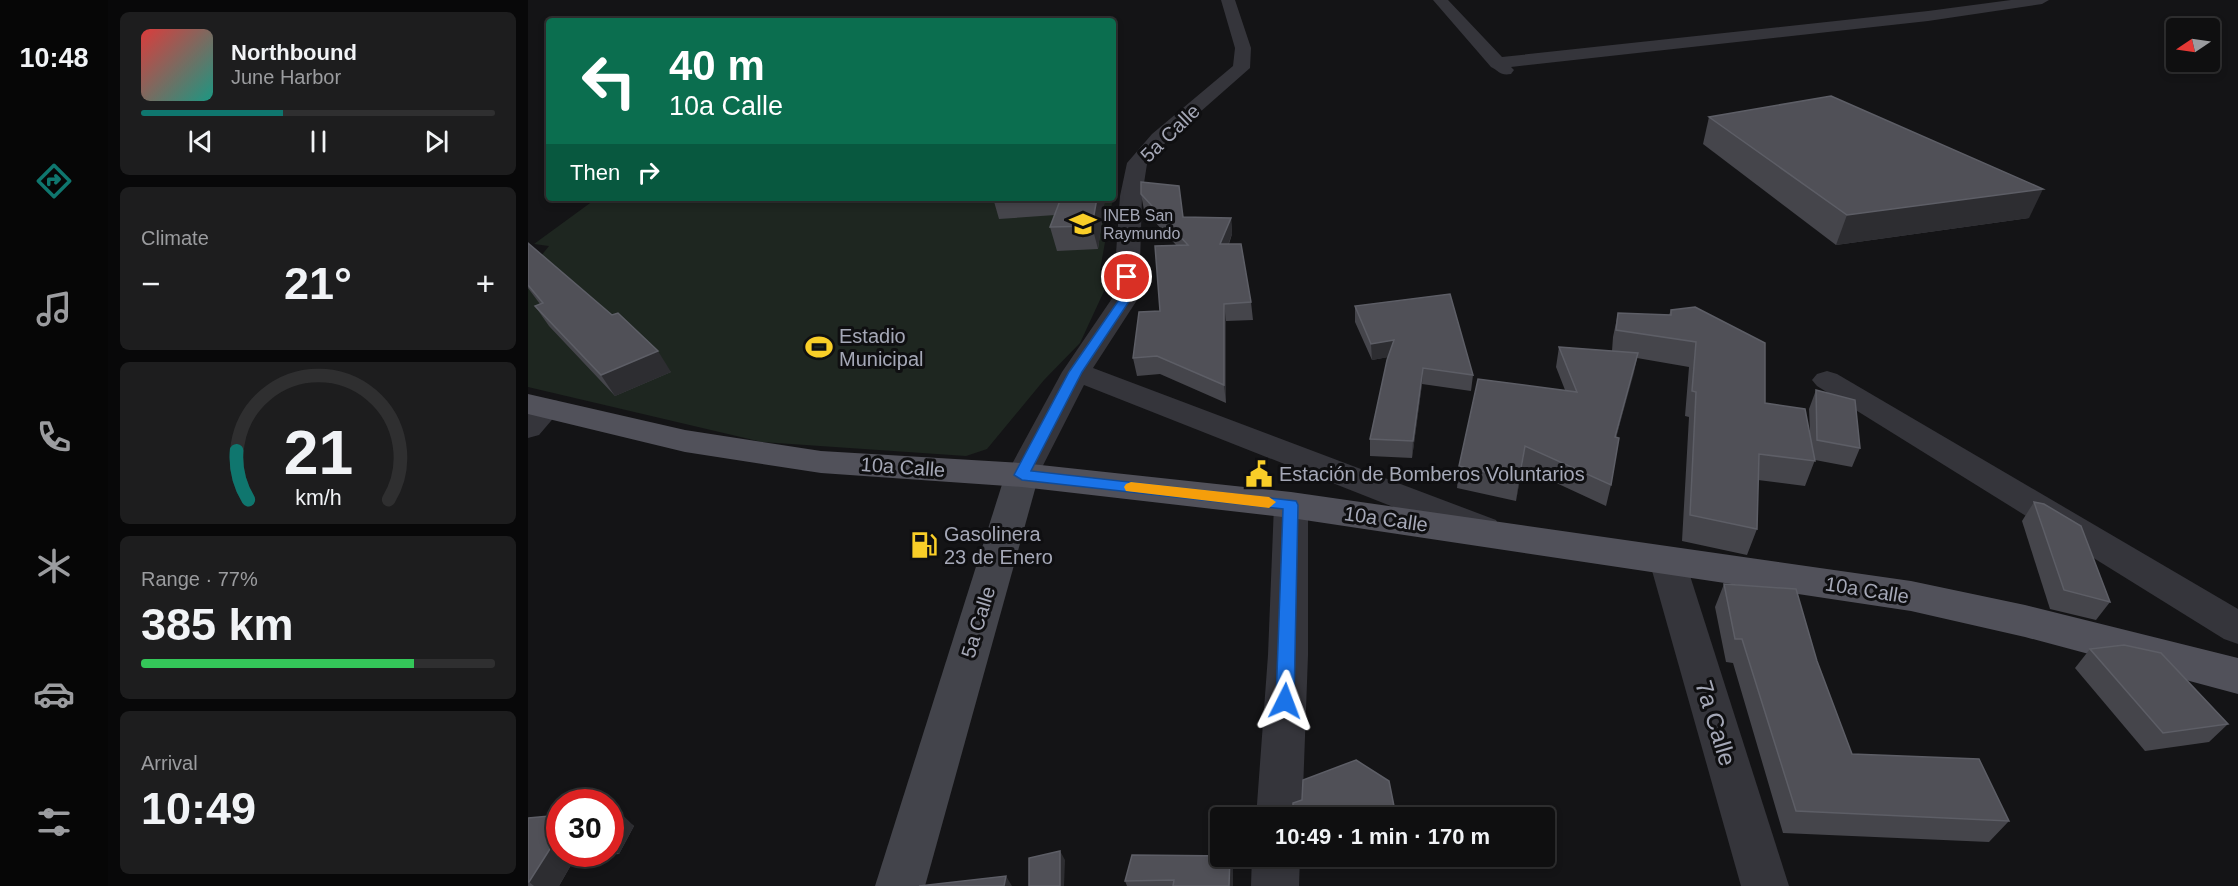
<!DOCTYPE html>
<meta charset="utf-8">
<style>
:root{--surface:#0f0f10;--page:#1d1d1e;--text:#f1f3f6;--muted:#9b9c9f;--line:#2f2f30;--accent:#0f766e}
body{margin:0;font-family:Helvetica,sans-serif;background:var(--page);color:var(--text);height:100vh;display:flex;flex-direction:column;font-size:22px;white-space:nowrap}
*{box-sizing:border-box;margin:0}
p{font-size:20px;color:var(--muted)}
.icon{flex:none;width:33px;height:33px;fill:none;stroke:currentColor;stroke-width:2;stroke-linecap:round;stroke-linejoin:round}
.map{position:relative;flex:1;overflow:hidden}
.side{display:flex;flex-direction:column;gap:12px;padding:12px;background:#080809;width:420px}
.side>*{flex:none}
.top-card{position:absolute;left:18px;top:18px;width:570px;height:183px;border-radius:6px;box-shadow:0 3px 9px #0003,0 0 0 2px var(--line);background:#0b6e4f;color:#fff;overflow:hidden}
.needle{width:39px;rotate:257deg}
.fabs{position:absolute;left:1638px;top:18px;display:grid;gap:12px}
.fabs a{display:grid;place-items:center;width:54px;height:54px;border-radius:6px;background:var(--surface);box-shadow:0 3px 9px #0003,0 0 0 2px var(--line);font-size:30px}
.speed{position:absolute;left:18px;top:789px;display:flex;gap:12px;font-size:30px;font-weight:700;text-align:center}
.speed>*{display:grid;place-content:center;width:78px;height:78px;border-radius:50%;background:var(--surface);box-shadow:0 3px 9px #0003,0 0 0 2px var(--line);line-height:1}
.speed .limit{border:9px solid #d22;background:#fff;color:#111}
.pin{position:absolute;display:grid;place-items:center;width:51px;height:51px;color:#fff;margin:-26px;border:3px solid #fff;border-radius:50%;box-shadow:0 2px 6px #0007}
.me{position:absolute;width:66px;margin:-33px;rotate:3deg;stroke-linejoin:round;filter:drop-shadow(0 0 4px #0008)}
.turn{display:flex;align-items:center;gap:21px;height:126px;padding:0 24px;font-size:27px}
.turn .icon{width:78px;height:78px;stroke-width:2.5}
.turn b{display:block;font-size:42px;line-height:51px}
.then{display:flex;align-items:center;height:57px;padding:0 24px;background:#0003;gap:12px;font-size:22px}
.big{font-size:45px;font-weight:800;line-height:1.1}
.side .widget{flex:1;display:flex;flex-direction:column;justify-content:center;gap:9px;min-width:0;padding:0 21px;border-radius:9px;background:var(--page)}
.side .dial{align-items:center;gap:0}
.dial svg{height:156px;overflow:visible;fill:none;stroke:var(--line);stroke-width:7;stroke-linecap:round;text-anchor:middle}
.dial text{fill:var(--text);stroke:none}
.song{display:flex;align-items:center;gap:18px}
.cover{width:72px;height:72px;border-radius:9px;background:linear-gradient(135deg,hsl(0 70% 55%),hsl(170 70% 35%))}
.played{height:6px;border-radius:3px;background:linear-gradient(90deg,var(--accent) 40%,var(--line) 40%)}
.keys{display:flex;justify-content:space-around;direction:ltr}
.heat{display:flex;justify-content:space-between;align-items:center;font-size:33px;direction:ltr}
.charge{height:9px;border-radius:4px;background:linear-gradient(90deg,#34c759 77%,var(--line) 0)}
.trip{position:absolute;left:682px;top:807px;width:345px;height:60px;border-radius:6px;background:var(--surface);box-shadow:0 3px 9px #0003,0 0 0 2px var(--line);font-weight:800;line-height:60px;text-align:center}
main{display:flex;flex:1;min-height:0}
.tabs{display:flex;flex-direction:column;width:108px;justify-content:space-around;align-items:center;background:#060606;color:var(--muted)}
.tabs .icon{width:42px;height:42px}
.tabs .on{color:var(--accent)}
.tabs b{font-size:27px;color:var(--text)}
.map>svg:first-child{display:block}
.green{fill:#1e2620}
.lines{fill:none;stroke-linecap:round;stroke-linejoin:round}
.street{fill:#35353b;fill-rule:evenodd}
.secondary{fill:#43444b;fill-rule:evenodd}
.primary{fill:#51515a;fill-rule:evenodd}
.wall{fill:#45454b}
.shaded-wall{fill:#2d2d31}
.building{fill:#505057;stroke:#5d5e66;stroke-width:1.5}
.route{fill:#1a73e8;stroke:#114b97;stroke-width:1.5}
.slow{fill:#f59e0b}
.labels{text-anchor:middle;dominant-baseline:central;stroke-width:6;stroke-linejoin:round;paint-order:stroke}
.far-poi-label{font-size:16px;fill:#a5a8b7;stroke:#0f0f11;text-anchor:start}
.street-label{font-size:20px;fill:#a5a8b7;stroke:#0f0f11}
.poi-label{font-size:20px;fill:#a5a8b7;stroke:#0f0f11;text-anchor:start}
.near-street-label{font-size:24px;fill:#a5a8b7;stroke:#0f0f11}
</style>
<main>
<nav class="tabs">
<b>10:48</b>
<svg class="icon on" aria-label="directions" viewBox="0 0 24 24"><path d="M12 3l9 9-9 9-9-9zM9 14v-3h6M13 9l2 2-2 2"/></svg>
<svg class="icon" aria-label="music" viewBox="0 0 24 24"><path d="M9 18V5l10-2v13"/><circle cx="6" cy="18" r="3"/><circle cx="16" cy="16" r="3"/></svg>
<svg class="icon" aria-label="phone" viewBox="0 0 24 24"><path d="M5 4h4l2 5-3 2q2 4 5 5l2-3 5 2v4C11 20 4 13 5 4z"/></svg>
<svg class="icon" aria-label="climate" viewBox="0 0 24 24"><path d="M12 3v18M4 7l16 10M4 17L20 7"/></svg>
<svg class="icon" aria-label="car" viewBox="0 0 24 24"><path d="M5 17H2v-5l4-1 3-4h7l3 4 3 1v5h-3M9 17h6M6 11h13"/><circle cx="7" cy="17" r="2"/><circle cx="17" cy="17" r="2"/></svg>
<svg class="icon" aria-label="filters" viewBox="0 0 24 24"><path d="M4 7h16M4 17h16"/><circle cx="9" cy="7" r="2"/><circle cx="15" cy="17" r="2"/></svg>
</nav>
<section class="side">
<div class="widget">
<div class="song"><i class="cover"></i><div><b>Northbound</b><p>June Harbor</p></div></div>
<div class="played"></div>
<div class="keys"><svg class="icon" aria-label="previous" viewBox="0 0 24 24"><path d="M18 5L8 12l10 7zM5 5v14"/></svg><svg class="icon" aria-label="pause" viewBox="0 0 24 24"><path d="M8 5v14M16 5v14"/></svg><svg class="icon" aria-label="next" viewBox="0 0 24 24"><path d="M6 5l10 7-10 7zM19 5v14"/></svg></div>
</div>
<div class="widget"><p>Climate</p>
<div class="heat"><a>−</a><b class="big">21°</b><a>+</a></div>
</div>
<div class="widget dial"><svg viewBox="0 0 100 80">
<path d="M14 69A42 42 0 1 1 86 69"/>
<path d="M14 69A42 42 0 0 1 8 44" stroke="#0f766e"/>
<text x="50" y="56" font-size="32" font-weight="700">21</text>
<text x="50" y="72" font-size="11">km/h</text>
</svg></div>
<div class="widget"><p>Range · 77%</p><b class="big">385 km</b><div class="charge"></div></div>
<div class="widget"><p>Arrival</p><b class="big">10:49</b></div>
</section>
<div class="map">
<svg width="1710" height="886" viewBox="0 0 1710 886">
<rect width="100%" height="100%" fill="#141416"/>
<path class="green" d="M69,198H585L572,270L577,289L552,343L516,380L459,449L438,456L234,442L0,387V272L21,246L6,244Z"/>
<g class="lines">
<g class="street">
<path d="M693,0H707L723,48L722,68L638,142L619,164L614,196L611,297L565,368L968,520L973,529L968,538L956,542L944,538L556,385L506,483L494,486L482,483L478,475L534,372L585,297L592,196L599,163L624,134L705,66L707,48Z"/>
<path d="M905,0H920L974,57L1400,11L1483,0H1521L1514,4L1400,21L983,67L986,70L983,74C972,76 971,71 963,67Z"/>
<path d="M1299,371L1309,374L1710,609V644L1696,639L1289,386L1284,380L1289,374Z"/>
<path d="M19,399L30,401L34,408L11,435L0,438V410L8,401Z"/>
<path d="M763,493L775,497L780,505V655L774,818H728L740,655L746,505L751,497Z"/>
<path d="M1139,547L1152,550L1157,560L1261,886H1213L1121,560L1126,550Z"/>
<path d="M724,856H772L771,886H723Z"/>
</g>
<path class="secondary" d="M494,463L506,467L511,475L397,886H347L477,475L482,467Z"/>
<path class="primary" d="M0,394L157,430L293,451L494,463L763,492L1383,581L1497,605L1710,658V694L1497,637L1383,611L763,518L494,487L293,473L157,452L0,414Z"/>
</g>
<g class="wall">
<path d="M1181,117L1501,218L1308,245L1175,144Z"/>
<path d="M613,194L656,217L703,218L704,234L701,244L723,302L725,320L698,321V403L632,374L609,376L605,358L632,311L648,245L616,210Z"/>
<path d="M465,198H577L570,249L529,251L522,227L527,215L471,219Z"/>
<path d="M0,243L143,372L87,396L21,326L7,306L12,304L0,288Z"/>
<path d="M827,306L945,375L943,391L894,384L884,458L842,456V439L860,357L844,360L827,322Z"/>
<path d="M1143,310L1237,403L1282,432L1281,409L1288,390L1332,448L1324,467L1287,460L1277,486L1230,480L1229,529L1219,555L1154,541L1161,417L1157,416L1161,367L1109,358L1088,438L1083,485L1078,506L994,467L988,501L929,488L931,466L1037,390L1028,367L1031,347L1084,351L1085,337L1090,313L1141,315Z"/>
<path d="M1506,502L1582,602L1568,620L1522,609L1494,521Z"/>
<path d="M1196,584L1289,661L1324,754L1481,821L1461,842L1255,833L1205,663L1198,662L1187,607Z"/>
<path d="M1562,649L1700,724L1681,742L1617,751L1547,668Z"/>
<path d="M866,806L865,818H766L765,807Z"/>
<path d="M82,809L106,826L91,854L47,858L31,886H0V818L32,815V854H82Z"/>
<path d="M702,856L705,870V886H599L597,881Z"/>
</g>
<g class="shaded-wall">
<path d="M585,92L588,110L585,134Z"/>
<path d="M1515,189L1501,218L1308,245L1319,215Z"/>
<path d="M569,198H577L570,249L564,226Z"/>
<path d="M703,218L704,234L694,261L692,244Z"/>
<path d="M696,304L698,321V403L696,385Z"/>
<path d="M866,340V356L844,360L843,344Z"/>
<path d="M130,351L143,372L87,396L73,375Z"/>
<path d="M1110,353L1106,373L1082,459L1087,437Z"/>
<path d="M895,368L894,384L884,458L885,441Z"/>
<path d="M997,446L994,467L988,501L991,480Z"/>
<path d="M87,808L106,826L91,854L82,846V817Z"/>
<path d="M27,841L32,845V854H42L47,858L31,886H6L1,882Z"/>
<path d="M532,851L537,860L536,886H532Z"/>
<path d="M702,856L705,870V886H701Z"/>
<path d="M478,876L484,886H476Z"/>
</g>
<g class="building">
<path d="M1303,96L1515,189L1319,215L1181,117Z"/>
<path d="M613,182L651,186L655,217L703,218L692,244H713L723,302L696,304V385L629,356L605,358L611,312L632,311L627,246L660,245L613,194Z"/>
<path d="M533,198H569L564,226L522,227Z"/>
<path d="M0,243L84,315L90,313L130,351L73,375L7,306L15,303L0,285Z"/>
<path d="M922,294L945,375L895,368L885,441L842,439L859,360L866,340L843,344L827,306Z"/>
<path d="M1167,307L1237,343V403L1277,409L1287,461L1231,454L1229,529L1162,515L1168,392L1164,391L1168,342L1088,330L1090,313L1143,315V310Z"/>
<path d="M1031,347L1110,353L1087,437L1091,438L1083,485L997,446L991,480L931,466L950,379L1049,392Z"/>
<path d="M1288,390L1327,400L1332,448L1289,440Z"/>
<path d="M1506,502L1516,504L1553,526L1582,602L1536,590Z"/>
<path d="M1196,584L1268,589L1289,661L1324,754L1451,759L1481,821L1268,811L1214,639H1207Z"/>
<path d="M1596,645L1633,653L1700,724L1635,733L1562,649Z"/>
<path d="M828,760L861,781L866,806L765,807V803L774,800L775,780Z"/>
<path d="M87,808L82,817V809Z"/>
<path d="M32,815V840L27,841L1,882H0V818Z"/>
<path d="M532,851V886H501V858Z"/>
<path d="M604,855L702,856L701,886H645L646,880L597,881Z"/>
<path d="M478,876L476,886H391Z"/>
</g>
<path class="route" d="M599,274L605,277L604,297L554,372L503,471L768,501L770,505L766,701L763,707L757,709L751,707L748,701L755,509L494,480L486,475L541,372L593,297L594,277Z"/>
<path class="slow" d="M603,482L741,497L748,502L741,508L598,491L596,487L598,484Z"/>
<defs>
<symbol id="school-bare" viewBox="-9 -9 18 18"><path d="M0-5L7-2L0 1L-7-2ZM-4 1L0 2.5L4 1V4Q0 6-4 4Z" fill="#f9ce28" stroke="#0f0f11" stroke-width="2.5" paint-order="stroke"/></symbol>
<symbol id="stadium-bare" viewBox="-9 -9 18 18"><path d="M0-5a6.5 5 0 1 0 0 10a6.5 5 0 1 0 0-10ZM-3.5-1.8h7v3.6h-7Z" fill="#f9ce28" stroke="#0f0f11" stroke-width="2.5" paint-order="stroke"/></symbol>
<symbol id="civic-bare" viewBox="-9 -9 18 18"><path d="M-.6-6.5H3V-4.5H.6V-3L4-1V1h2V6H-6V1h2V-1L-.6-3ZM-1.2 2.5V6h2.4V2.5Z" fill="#f9ce28" stroke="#0f0f11" stroke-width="2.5" paint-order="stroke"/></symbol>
<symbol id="fuel-bare" viewBox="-9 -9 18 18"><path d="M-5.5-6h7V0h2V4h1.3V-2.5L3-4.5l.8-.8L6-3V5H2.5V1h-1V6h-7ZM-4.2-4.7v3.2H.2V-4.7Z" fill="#f9ce28" stroke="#0f0f11" stroke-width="2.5" paint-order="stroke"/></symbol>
</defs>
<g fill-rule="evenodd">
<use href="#school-bare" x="536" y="205" width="38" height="38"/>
<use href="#stadium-bare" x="272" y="328" width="38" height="38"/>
<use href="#civic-bare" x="712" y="455" width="38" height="38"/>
<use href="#fuel-bare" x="377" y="526" width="38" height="38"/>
</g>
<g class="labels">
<g class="far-poi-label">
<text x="575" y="215">INEB San<tspan x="575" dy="18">Raymundo</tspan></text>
</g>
<g class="street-label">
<text transform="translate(642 133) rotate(-44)">5a Calle</text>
<text transform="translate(375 467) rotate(4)">10a Calle</text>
<text transform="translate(858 519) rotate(8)">10a Calle</text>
<text transform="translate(1339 590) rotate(9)">10a Calle</text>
<text transform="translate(450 622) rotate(-73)">5a Calle</text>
</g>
<g class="poi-label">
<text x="311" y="336">Estadio<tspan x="311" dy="23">Municipal</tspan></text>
<text x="751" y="474">Estación de Bomberos Voluntarios</text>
<text x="416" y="534">Gasolinera<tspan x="416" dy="23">23 de Enero</tspan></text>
</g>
<g class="near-street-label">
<text transform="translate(1188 723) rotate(73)">7a Calle</text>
</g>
</g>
</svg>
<div class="fabs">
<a><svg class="needle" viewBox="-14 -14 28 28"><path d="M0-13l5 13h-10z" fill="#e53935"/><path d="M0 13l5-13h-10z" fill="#9b9c9f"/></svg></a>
</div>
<div class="speed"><div class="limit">30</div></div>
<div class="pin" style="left:599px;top:277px;background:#d93025"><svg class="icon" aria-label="arrive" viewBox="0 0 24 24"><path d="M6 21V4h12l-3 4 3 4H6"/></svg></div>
<svg class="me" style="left:757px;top:701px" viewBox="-20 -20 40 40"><path d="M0-17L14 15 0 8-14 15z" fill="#1a73e8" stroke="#fff" stroke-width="4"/></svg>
<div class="trip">10:49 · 1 min · 170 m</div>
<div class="top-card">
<div class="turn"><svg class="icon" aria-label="left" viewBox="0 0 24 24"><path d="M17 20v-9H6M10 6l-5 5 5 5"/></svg><div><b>40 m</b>10a Calle</div></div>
<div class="then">Then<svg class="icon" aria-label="right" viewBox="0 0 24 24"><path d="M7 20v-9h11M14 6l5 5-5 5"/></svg></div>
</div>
</div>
</main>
